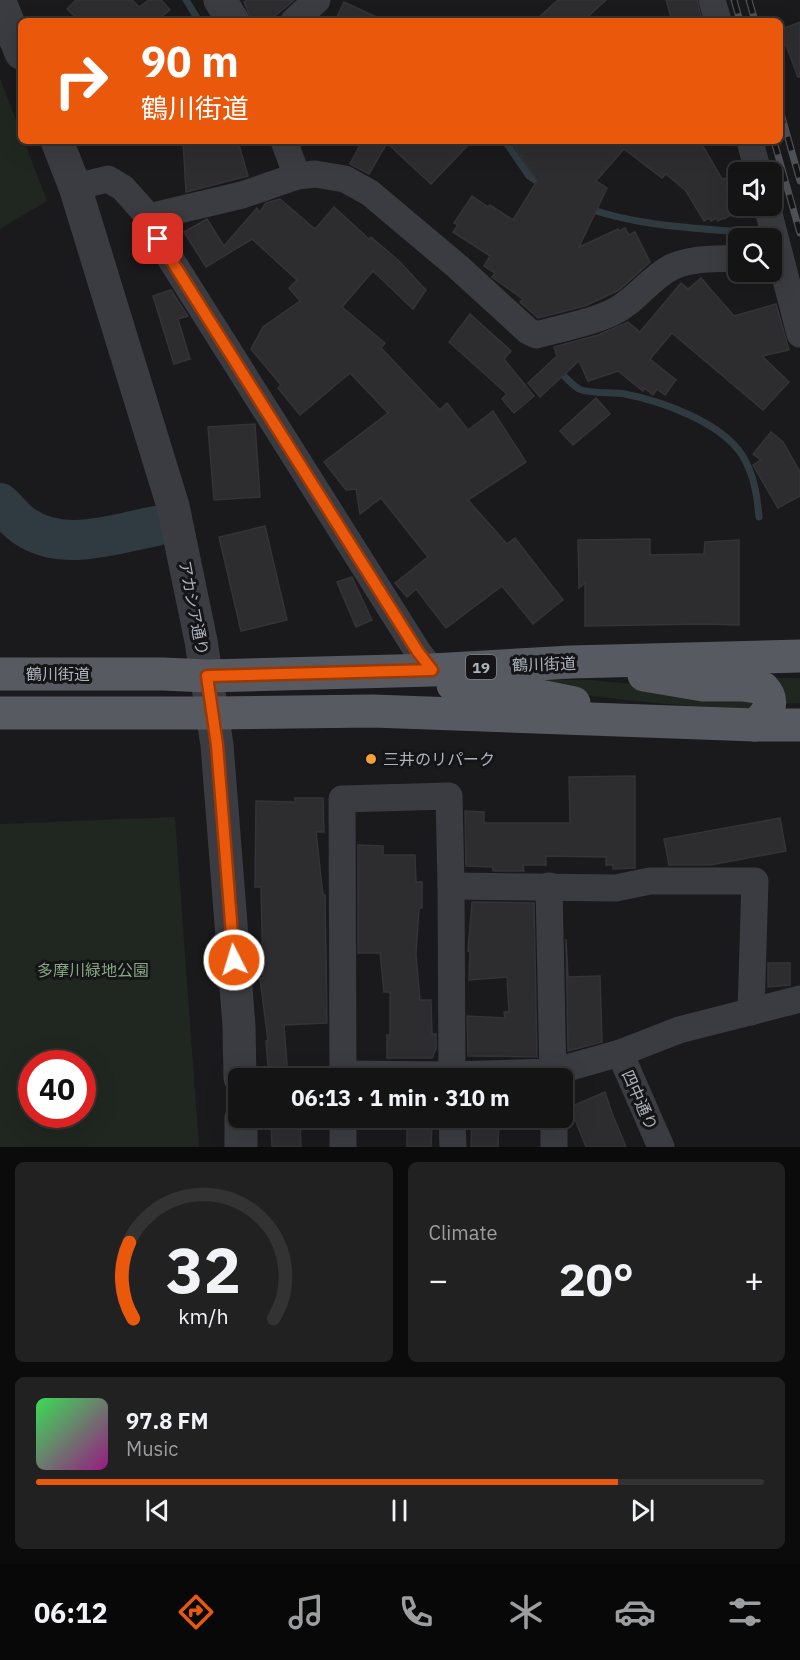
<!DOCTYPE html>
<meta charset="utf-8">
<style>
:root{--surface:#141415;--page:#212122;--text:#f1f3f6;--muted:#9d9ea0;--line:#333334;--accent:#ea580c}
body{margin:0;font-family:"IBM Plex Sans","Noto Sans JP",sans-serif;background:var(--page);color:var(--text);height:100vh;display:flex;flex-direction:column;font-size:22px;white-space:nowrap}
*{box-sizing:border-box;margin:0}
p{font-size:20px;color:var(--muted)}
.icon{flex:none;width:33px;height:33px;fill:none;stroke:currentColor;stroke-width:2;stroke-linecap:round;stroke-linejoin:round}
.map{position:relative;height:1147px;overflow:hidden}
.side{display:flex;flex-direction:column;gap:15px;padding:15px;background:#0b0b0c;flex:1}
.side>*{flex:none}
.top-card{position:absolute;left:18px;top:18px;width:765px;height:126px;border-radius:9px;box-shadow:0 6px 24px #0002,0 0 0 2px var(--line);background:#ea580c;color:#fff;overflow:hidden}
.controls{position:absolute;left:728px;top:162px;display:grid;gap:12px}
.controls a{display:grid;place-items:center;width:54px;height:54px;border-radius:9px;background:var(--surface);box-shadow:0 6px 24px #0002,0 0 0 2px var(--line);font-size:30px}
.speed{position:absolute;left:18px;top:1050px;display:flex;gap:12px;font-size:30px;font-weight:700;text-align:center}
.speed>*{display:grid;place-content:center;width:78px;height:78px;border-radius:50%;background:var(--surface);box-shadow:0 6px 24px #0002,0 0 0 2px var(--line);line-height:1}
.speed .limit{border:9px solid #d22;background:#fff;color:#111}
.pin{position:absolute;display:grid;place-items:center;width:51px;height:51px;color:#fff;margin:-26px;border-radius:12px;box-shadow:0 3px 9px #0006}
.me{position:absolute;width:66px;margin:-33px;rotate:355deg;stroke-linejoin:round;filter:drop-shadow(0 0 4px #0008)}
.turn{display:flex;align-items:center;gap:21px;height:126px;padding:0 24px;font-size:27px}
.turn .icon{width:78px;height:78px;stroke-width:2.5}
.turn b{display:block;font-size:42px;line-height:51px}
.big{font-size:45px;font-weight:700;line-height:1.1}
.side .card{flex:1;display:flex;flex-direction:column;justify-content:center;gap:9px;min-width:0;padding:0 21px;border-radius:9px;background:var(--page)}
.side .dial{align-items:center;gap:0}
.dial svg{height:156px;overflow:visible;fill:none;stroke:var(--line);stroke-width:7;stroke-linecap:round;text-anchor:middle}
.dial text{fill:var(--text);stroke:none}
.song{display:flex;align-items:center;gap:18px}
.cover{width:72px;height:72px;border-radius:9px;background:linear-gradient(135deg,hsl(130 70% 55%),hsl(310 70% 35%))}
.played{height:6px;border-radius:3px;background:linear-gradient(90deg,var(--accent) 80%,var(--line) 80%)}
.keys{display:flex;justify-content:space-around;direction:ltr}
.heat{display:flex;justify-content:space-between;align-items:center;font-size:33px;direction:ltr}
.side .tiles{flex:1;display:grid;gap:15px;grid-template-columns:1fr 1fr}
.card:last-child{grid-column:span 2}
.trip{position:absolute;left:228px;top:1068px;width:345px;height:60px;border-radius:9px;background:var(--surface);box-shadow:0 6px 24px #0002,0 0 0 2px var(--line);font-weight:700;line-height:60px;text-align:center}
.tab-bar{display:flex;height:96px;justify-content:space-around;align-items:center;background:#080808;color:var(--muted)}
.tab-bar .icon{width:42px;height:42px}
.tab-bar .selected{color:var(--accent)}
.tab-bar b{font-size:27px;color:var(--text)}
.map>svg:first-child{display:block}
.green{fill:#1f2720;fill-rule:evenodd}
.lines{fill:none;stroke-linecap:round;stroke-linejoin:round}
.stream{stroke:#2f3b41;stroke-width:7}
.river{stroke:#2f3b41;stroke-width:40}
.building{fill:#2d2d30;stroke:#343438;stroke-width:1.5}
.minor{stroke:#3b3c41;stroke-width:27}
.tertiary{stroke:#3b3c41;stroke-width:33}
.primary{stroke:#575a60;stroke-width:33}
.rail-casing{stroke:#4e5156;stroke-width:7}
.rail{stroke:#151517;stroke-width:4.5;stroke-dasharray:14;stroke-linecap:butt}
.route-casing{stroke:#983908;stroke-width:15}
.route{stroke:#ea580c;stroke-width:10}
.poi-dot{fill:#f5a039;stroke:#151517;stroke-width:2}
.labels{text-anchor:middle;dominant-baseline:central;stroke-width:6;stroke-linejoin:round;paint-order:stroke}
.shield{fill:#151517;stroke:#7f848a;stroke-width:1.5}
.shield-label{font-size:15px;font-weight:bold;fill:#acb3bc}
.street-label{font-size:16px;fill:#acb3bc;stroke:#151517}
.poi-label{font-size:16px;fill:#acb3bc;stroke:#151517;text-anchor:start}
.park-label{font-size:16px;fill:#85a783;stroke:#151517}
</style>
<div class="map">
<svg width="800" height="1147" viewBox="0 0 800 1147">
<rect width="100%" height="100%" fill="#1a1a1c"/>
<g class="green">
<path d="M0,78L21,133V141H24L47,201L0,229Z"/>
<path d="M769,678H800V703L777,704Z"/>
<path d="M506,680H589L668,687L747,689L760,709C675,706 589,699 506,680Z"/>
<path d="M175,817L199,1147H0V824ZM32,1064H82V1114H32Z"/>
</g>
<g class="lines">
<g class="stream">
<path d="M186,0L199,21"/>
<path d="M505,141L529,176L543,185"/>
<path d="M587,208C641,227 697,228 753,233"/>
<path d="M565,377C569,381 574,386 579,389C588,394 613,392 625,394C661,401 721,422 742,455C754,474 757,495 759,517"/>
</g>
<path class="river" d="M0,503C8,510 15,520 24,526C63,553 113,534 156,526"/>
</g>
<g class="building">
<path d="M76,0H132L139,7L149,0H161L170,10L156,21H80L67,9Z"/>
<path d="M247,0H294L269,21H252L244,2Z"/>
<path d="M558,0H606L583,21H535Z"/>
<path d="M666,0H697L702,21H672Z"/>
<path d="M344,2L385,21H335Z"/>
<path d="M800,22V77H798L780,30Z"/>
<path d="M183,141H238L248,176L186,192Z"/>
<path d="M362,141H472L431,184L387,143L369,174L350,164Z"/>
<path d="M511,141H700L722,179L738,176V211L724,219L723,218L718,221L716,218L711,221L709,218L704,221L686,191L666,174L662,178L624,149L596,181L607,188L579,247L618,229L619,231L625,228L629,235L635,232L650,262L619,290L585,306L538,318L520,302L523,299L492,277L495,273L484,266L490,256L453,232L458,225L454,223L472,196L488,207L490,205L513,220L537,181Z"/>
<path d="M280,199L315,229L334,207L369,239L371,237L399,261L426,290L413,309L373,271L342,307L385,343L381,348L440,410L447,403L468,430L493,411L526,462L468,500L507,544L515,538L563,600L533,624L502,586L446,628L416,589L407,597L395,583L428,557L381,498L360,514L356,489L346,490L324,462L388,413L350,373L300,415L278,388L281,385L251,349L263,327L300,301L289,288L297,280L252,239L206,267L184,232L207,219L224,246L257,208L259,213L266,203Z"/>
<path d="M701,278L734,316L776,304L789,350L762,356L789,382L763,410L672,333L650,359L676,380L665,395L657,389L653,395L644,388L643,391L618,371L588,381L579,361L540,397L528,383L557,356L554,347L598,335L628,322L640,332L681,283L688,289Z"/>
<path d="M171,290L188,316L178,319L190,359L174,364L153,296Z"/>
<path d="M470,314L511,351L504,359L534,396L514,413L502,399L507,394L449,342Z"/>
<path d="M596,398L610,414L573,445L560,431Z"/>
<path d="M255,424L260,497L214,500L208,427Z"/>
<path d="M771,432L783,442L800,472V496L778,508L753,465L761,460L753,454Z"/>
<path d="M265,526L287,620L241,631L219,537Z"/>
<path d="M650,539V555L704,554L705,542L739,540V625L703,624L585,626V583L579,588L578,540Z"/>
<path d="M352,577L372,620L356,627L337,582Z"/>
<path d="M635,776V868L613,869V865H606V857L546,856V865H523L524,871H493V867L466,866L465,811L484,812V823H570L569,777Z"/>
<path d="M295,798H323L324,832H316L323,895H325L327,1023L284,1025L288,1078H269L266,1041H268L260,978H263L261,887H255L256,801L295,802Z"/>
<path d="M780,818L786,851L710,865H669L664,839Z"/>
<path d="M358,845L383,846V855H415L416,882H422V908H419L416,955L420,1000H431L432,1034H436V1049L432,1058H387V1035H390V992H384L380,953H358Z"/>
<path d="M472,902L534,903L537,1057L468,1056L467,1016L505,1018L504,1012H509L507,977L469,980L470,951H468Z"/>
<path d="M566,939L568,977L600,976L602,1042L568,1051Z"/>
<path d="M768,963H790V985L768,987Z"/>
<path d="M605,1092L612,1113L626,1147H586L570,1107Z"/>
<path d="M271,1118H300L301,1147H272Z"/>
<path d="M407,1118L432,1119L431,1147H407Z"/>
<path d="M472,1118L499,1119L498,1147H471Z"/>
</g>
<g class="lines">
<g class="minor">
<path d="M712,0L718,21"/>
<path d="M294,21L317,0"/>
<path d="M284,141L297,176"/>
<path d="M750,141L758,172"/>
<path d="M75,187L108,179L123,188L149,217"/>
<path d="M767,206L800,334"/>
<path d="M149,217L242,195L297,176L315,174L345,179L370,193L458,267L528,331L536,335C558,329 590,323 611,313C634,303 648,280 670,268C689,258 717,258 738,259"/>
<path d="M149,217L148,223L158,239L418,652L432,670"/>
<path d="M451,886L616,888L650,881H755L751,1012"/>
<path d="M549,886L553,1078"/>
<path d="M620,1053L661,1147"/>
<path d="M343,1074L452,1075L553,1072L620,1053L679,1030L800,999"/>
<path d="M343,1078L342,799L449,796L451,886L452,1078"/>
<path d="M343,1118V1147"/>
<path d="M452,1118L453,1147"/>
<path d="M554,1118V1147"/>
</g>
<g class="tertiary">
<path d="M220,0L233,21"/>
<path d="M0,2L21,53"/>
<path d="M57,141L75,187L173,506L201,641L217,745L239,1026L240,1078"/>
<path d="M241,1147V1118"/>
</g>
<g class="primary">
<path d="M0,674H163L207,676L432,670L571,662L800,656"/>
<path d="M644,675L703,685H743L763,688C776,702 768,714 755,725"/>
<path d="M453,685L510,690L574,703"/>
<path d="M0,713H213L373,711L755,725H800"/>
</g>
<defs>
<g id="rail">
<path d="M734,0L740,21"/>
<path d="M749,0L755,21"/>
<path d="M780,110L800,181"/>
<path d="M774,141L800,233"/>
</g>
</defs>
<use href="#rail" class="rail-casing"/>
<use href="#rail" class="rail"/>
</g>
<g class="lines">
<defs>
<path id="route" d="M158,239L418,652L432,670L207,676L217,745L234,960"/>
</defs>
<use href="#route" class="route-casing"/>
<use href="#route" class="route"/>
</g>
<circle class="poi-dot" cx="371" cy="759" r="6"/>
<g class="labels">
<rect class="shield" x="466" y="655" width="30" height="24" rx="4.5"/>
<g class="shield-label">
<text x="481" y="667">19</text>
</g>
<g class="street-label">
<text transform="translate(194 608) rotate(79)">アカシア通り</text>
<text transform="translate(544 664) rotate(-2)">鶴川街道</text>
<text x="58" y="674">鶴川街道</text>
<text transform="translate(640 1100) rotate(66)">四中通り</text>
</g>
<g class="poi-label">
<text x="383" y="759">三井のリパーク</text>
</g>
<g class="park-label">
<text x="93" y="970">多摩川緑地公園</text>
</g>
</g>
</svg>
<div class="controls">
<a><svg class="icon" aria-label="sound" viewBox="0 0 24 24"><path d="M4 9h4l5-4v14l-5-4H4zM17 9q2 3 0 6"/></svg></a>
<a><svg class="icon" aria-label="search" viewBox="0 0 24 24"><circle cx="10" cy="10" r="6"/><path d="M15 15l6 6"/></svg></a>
</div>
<div class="speed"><div class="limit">40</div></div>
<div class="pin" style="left:158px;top:239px;background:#d93025"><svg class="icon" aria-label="arrive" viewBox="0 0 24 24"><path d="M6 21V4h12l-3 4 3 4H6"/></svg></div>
<svg class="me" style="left:234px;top:960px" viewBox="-20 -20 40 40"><circle r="17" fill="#ea580c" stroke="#fff" stroke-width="3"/><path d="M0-11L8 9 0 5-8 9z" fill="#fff"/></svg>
<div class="trip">06:13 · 1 min · 310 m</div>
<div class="top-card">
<div class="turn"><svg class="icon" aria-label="right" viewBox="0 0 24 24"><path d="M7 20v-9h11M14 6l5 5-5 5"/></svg><div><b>90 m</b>鶴川街道</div></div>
</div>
</div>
<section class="side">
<div class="tiles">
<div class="card dial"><svg viewBox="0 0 100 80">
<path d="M14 69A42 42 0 1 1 86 69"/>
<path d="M14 69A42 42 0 0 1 12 30" stroke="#ea580c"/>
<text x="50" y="56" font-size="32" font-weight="700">32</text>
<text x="50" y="72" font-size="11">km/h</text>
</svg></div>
<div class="card"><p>Climate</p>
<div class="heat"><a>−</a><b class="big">20°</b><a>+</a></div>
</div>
<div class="card">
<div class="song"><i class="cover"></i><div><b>97.8 FM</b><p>Music</p></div></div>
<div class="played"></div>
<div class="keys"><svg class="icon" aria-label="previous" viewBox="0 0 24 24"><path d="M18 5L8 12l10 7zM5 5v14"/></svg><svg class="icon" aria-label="pause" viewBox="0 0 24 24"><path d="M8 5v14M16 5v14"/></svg><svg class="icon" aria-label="next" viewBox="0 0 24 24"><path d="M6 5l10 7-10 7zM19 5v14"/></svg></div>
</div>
</div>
</section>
<nav class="tab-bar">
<b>06:12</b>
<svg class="icon selected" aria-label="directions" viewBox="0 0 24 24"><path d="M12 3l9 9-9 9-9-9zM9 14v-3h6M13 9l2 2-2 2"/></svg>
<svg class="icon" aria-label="music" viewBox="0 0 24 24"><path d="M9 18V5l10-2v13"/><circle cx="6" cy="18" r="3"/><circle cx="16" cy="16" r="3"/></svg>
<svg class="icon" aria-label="phone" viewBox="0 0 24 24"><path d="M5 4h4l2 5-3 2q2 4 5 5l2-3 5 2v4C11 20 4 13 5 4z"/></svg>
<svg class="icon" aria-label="climate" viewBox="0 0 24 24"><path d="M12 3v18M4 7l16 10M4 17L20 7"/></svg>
<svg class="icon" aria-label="car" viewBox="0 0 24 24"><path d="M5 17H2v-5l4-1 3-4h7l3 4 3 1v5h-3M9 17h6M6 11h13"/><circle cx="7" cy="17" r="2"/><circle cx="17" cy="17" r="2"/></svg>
<svg class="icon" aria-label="filters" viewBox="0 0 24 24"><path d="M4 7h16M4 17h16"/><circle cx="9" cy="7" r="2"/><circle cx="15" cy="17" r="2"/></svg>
</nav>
